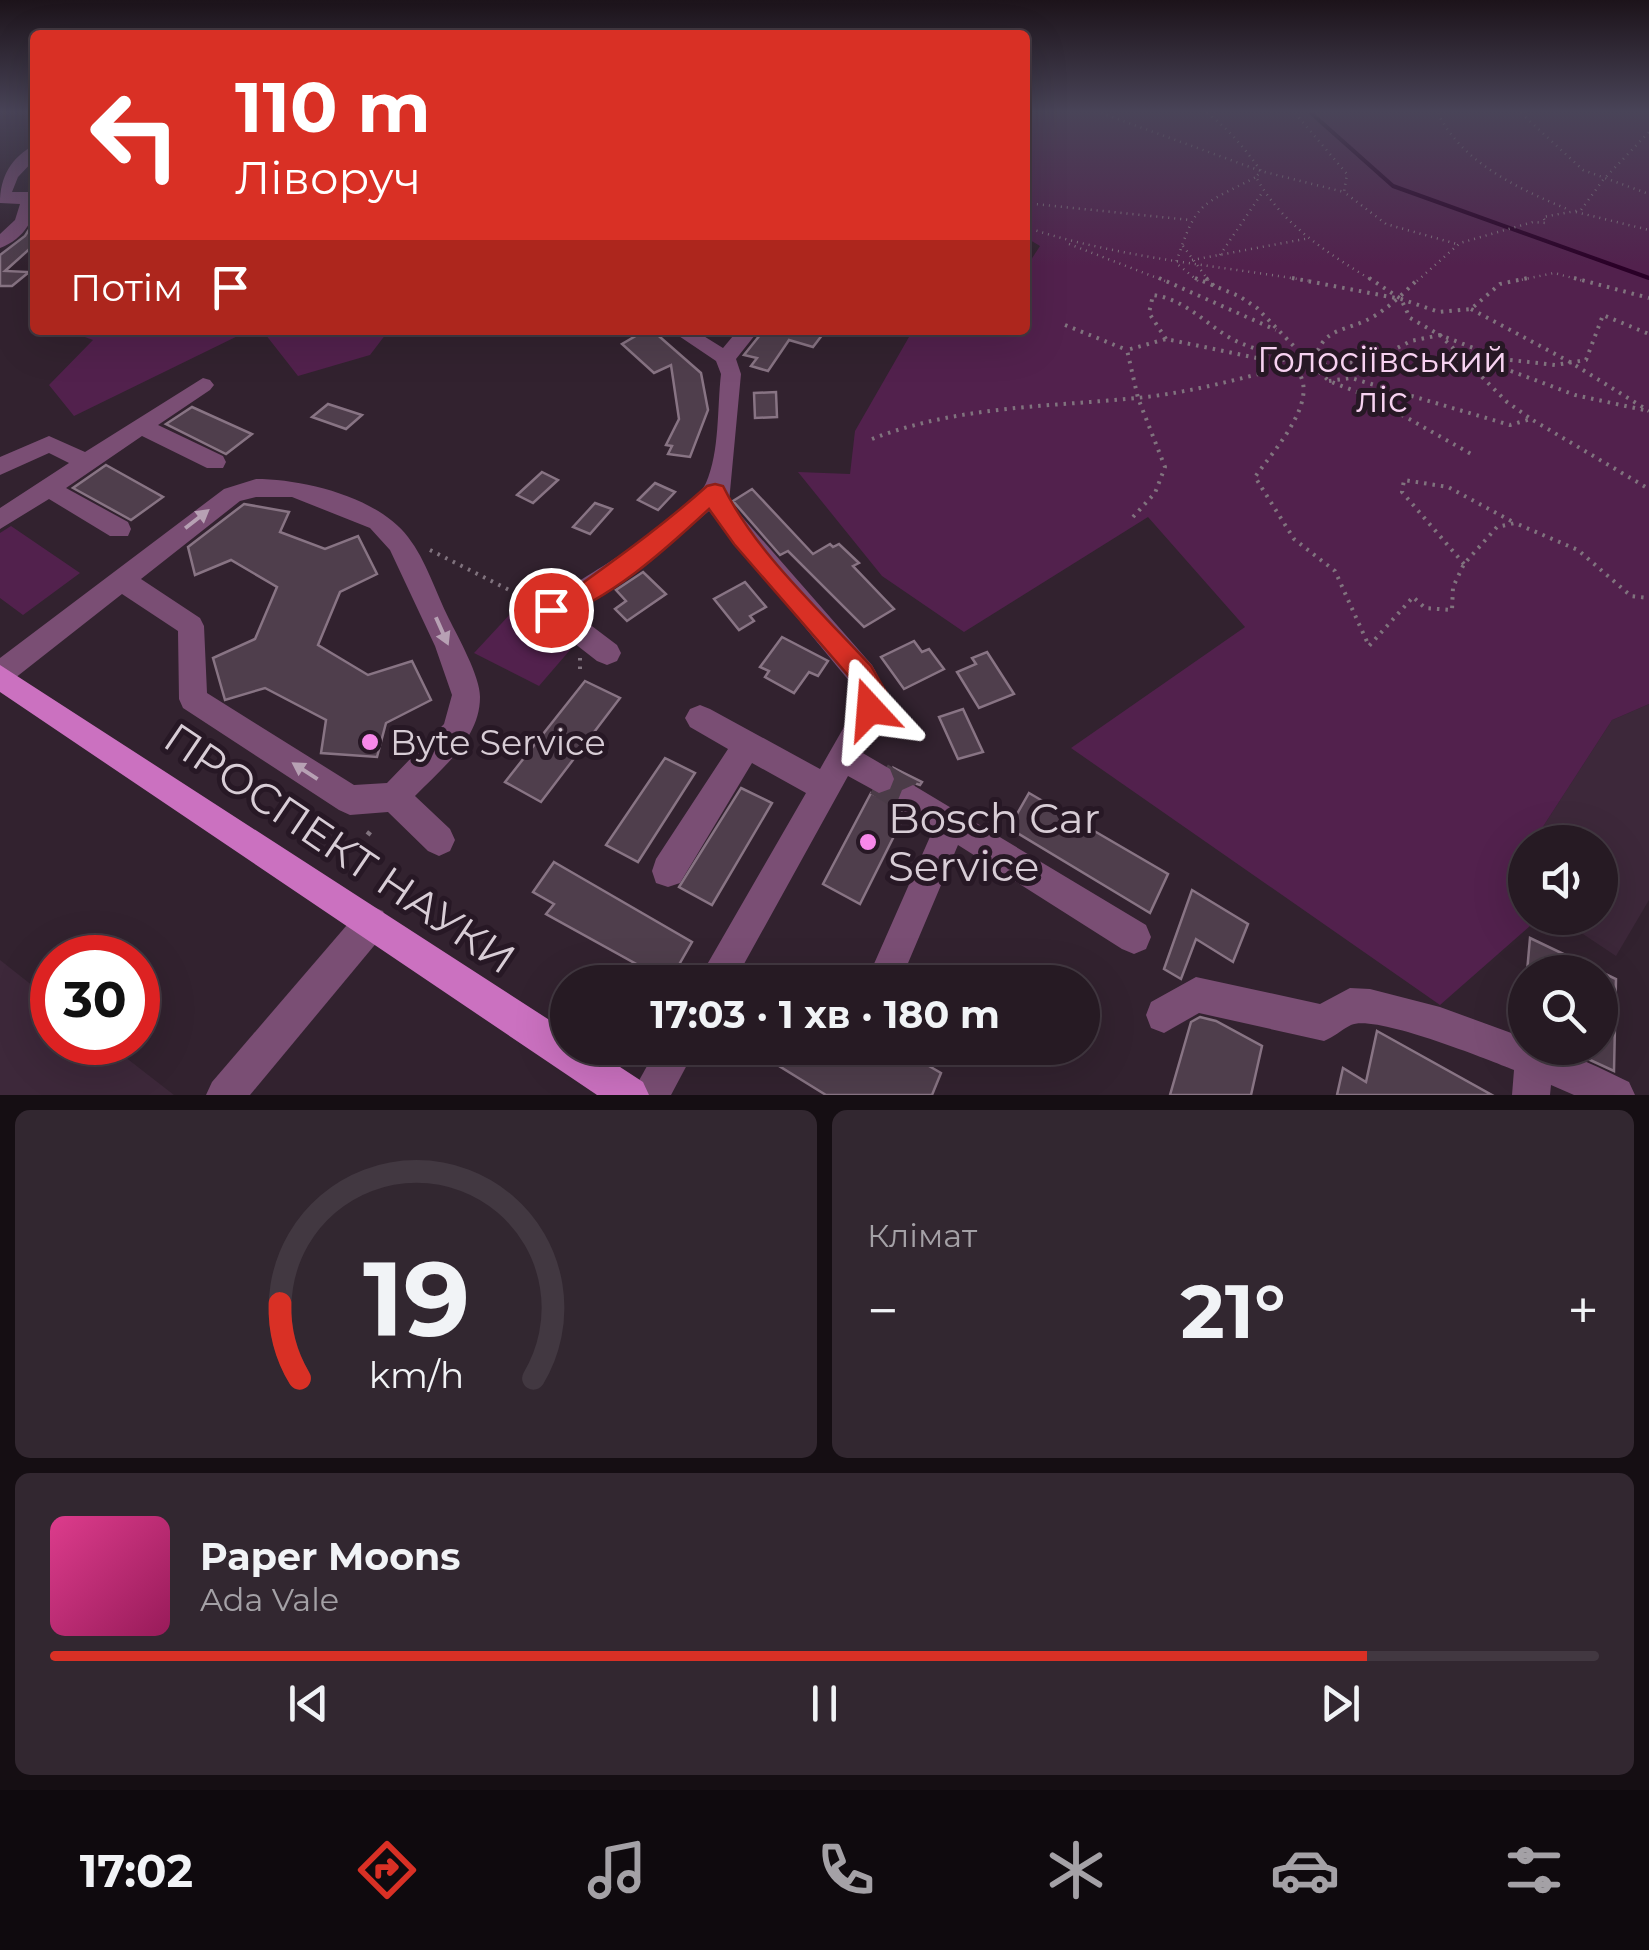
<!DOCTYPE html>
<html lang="uk">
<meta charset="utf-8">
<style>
:root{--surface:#261a23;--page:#322730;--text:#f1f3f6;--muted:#a4a1a6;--line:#423841;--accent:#d93025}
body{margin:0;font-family:Montserrat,sans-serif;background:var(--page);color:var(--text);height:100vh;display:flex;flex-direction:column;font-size:38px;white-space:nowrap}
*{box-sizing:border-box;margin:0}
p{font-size:32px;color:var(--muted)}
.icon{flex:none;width:55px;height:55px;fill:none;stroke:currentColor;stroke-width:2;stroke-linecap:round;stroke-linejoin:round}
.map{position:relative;height:1095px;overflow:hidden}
.details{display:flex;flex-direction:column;gap:15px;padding:15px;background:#150e13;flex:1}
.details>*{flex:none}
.banner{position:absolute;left:30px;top:30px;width:1000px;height:305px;border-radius:10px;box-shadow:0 10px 40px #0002,0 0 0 2px var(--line);background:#d93025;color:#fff;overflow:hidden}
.buttons{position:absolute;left:1508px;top:825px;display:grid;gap:20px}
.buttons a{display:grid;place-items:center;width:110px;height:110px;border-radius:50%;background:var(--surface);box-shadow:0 10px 40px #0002,0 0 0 2px var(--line);font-size:50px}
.speed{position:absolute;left:30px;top:935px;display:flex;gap:20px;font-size:50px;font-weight:700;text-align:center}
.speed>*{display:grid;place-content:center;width:130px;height:130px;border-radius:50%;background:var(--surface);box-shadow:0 10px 40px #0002,0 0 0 2px var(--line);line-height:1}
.speed .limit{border:15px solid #d22;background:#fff;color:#111}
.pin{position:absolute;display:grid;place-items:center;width:85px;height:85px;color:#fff;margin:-42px;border:5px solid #fff;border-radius:50%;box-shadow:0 2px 10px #0007}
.me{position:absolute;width:110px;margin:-55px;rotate:341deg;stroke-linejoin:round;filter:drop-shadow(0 0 8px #0008)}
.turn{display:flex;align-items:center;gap:35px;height:210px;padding:0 40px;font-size:45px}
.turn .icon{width:130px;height:130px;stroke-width:2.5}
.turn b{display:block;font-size:70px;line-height:85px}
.then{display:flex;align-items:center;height:95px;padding:0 40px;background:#0003;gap:20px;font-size:38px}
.big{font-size:75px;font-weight:700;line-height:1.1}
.details .card{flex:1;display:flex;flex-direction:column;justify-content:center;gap:15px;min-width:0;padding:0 35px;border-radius:15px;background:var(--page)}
.details .dial{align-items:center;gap:0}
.dial svg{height:260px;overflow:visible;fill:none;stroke:var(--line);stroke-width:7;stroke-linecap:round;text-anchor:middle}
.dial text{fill:var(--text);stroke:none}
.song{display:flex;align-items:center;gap:30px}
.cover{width:120px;height:120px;border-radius:15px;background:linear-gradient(135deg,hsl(330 70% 55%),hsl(330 70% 35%))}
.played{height:10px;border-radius:5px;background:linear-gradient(90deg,var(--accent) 85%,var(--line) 85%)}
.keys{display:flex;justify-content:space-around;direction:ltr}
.heat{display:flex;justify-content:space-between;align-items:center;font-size:55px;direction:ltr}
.details .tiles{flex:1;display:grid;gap:15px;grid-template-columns:1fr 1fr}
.card:last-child{grid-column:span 2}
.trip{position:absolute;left:550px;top:965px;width:550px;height:100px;border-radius:50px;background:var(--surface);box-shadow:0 10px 40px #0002,0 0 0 2px var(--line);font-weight:700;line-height:100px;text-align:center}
.dock{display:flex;height:160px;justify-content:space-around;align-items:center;background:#0f0a0e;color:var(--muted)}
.dock .icon{width:70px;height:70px}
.dock .current{color:var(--accent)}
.dock b{font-size:45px;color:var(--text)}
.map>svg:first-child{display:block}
.built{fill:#3d283a}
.green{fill:#52214d}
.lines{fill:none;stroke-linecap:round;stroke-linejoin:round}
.stream{stroke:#2a0027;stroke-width:4}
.building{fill:#4f3e4c;stroke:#887484;stroke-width:2.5}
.minor-tunnel{stroke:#4b3c48;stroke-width:34;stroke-dasharray:34 16;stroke-linecap:butt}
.path-far2{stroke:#80737e;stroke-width:2.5;stroke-dasharray:1 5;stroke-linecap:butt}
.path-far1{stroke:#80737e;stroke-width:4;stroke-dasharray:2.5 6;stroke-linecap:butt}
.path{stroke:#80737e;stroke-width:5;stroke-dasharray:4 10;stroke-linecap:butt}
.minor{fill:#7a4e74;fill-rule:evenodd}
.major{fill:#cb71c0;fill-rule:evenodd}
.oneway{fill:#b7a1b4}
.route{fill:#d93025;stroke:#8d1f18;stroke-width:2.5}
.poi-dot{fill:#f888ea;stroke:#271825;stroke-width:4}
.labels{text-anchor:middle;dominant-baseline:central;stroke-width:10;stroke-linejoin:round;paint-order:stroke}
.park-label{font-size:35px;fill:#f7d2f1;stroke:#271825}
.poi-label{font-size:35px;fill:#d8cdd6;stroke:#271825;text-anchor:start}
.near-poi-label{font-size:42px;fill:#d8cdd6;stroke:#271825;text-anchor:start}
.near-street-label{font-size:42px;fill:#d8cdd6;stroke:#271825}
</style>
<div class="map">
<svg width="1649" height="1095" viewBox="0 0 1649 1095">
<rect width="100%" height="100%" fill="#32222f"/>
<g class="built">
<path d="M1649,704V900L1616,956L1559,918H1600V842H1533L1612,720Z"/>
<path d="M0,960L52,1001V1042L107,1043L174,1095H0Z"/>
</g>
<g class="green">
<path d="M1025,113H1649V704L1612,720L1533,842H1525L1520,863L1525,871V918H1539L1440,1005L1071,748L1245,627L1148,517L964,632L882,576L798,472L850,474L855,431L913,330H1025V269L1040,246L1025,237Z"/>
<path d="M66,330H250L74,416L49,385L93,340Z"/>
<path d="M262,330H389L370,355L298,376Z"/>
<path d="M11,526L80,573L23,615L0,598V533Z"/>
<path d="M512,612L576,643L539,686L474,653Z"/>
</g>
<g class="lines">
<path class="stream" d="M1311,113L1393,186L1649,278"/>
</g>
<g class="building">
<path d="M35,220V244L5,271L29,272L12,286H0V255L25,236Z"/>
<path d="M646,330H652L701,373L708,410L690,457L668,454L672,446L666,445L679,419L671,365L654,373L622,344Z"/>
<path d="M764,330H826L813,347L789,340L768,371L751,366L757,358L744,355Z"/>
<path d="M776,392L777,417L755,418L754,393Z"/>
<path d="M328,404L362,415L346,429L312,417Z"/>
<path d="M192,407L252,434L226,454L166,424Z"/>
<path d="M106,465L163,497L131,520L73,488Z"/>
<path d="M542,472L558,480L533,503L517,495Z"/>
<path d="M655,483L675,492L658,510L638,500Z"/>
<path d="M752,489L813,554L830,544L833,547L839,544L859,563L853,566L894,609L864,627L788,551L780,555L733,501Z"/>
<path d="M595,503L612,509L590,534L573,527Z"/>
<path d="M244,504L289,512L280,532L325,549L358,536L377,574L340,592L318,645L368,675L412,661L431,700L386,723L377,757L321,753L326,720L265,688L225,700L213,658L255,639L277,587L231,560L195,575L188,547Z"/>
<path d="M643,572L666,594L627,621L615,609L626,601L616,590Z"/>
<path d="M745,582L766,607L750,616L754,621L739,630L714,599Z"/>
<path d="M782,637L828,661L818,676L809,672L794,693L765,677L769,671L760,667Z"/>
<path d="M914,641L922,652L929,649L944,669L904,689L881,657Z"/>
<path d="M987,652L1014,694L979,708L957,672L976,664L972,658Z"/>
<path d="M585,681L620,698L541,802L505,782Z"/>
<path d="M963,709L983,752L958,759L939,717Z"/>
<path d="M665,758L695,773L638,862L606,845Z"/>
<path d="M894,768L922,782L920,785L911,782L899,789L895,801L904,816L860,904L823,884L871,793L880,797L893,790L897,780Z"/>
<path d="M741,788L772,803L712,905L679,887Z"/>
<path d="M1029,793L1168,874L1150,913L1009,828Z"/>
<path d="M554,862L692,942L669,982L546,914L554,904L533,892Z"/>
<path d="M1192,890L1248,924L1233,962L1196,939L1181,979L1164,969Z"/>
<path d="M1530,938L1616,979L1614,1071L1564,1048H1600V972H1527Z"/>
<path d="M1200,1017L1216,1021L1262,1046L1251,1095H1170L1191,1022Z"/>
<path d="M1377,1031L1492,1095H1337L1343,1068L1366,1082Z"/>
<path d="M750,1048H898L941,1073L932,1095H826Z"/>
</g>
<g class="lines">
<path class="minor-tunnel" d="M879,779L913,800"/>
<g class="path-far2">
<path d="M1101,113L1261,171L1344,192"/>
<path d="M1207,113C1229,129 1245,149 1261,171L1256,177C1282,225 1328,253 1373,281"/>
<path d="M1295,113L1347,174L1344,192L1386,224L1457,244"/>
<path d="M1438,113C1461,162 1519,189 1567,209"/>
<path d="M1521,113L1583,170L1649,194"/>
<path d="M1025,203L1190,220"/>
<path d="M1576,212L1649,230"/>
<path d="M1025,227C1118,258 1214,265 1310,281"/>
<path d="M1069,244L1165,281"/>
<path d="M1183,246L1209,281"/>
<path d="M1220,255L1262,193"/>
<path d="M1192,260L1310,238"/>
<path d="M1198,281L1176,263C1197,200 1199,207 1256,177"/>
<path d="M1417,281L1460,243L1533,222L1546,223L1543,217L1581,210L1603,180L1649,132"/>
<path d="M1516,281L1554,273L1584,281"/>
</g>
<g class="path-far1">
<path d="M1159,278L1276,330"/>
<path d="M1195,278L1239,296L1257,308L1313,366L1371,361L1411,341L1440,335L1502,359L1555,365L1586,360L1603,315L1649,334"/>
<path d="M1206,278L1217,289"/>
<path d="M1292,278L1401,299L1439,312L1471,309L1500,284L1528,278"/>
<path d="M1369,278L1401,299L1410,318L1440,335L1507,402L1531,419"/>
<path d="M1574,278L1649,298"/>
<path d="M1471,309L1570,362L1649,411"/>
<path d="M1065,325L1127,350"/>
<path d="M1166,339L1149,313L1153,295C1183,299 1202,320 1227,336C1244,347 1265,350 1284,360C1334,387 1275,448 1255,477L1294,539L1335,571L1369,646L1413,597L1425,608L1452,610L1453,587L1464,564L1497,527L1515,523L1578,550L1631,596L1649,598"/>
<path d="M1463,353L1575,395L1644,410"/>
<path d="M1295,365L1313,366C1322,323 1346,334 1376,315C1392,305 1406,291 1419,278"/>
<path d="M1313,366L1329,381L1370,397L1473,455"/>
<path d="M1329,381L1351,378L1510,425L1531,419L1649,489"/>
<path d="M872,439C956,406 1047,407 1136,398C1190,393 1242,378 1294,365"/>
<path d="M1133,517L1155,493L1165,467L1138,398L1127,350L1166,339L1285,364"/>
<path d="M430,550L533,602"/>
<path d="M1464,564L1402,492L1404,480L1448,487L1515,523"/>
<path d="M580,658V673"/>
</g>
<path class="path" d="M359,846L373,828"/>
<g class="minor">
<path d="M35,145V159L18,177L12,192H33C39,217 24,239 0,248V234L15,220L20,204L0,203C0,177 11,157 35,145Z"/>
<path d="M670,330H694L723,348L738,330H759L736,359L741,374L729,502L872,665C895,704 882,715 861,752L890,769L894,779L890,789L879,793L848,776L734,982H697L806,793L752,763L680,883L668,887L656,883L652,871L656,859L728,749L690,727L685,718L690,709L700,705L710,709L820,769L856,706L859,693L709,511L646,564L572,611L617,645L621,653L617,661L607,665L597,661L542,618L538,610L542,602C575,585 692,514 706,483C720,451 717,408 721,374L716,361Z"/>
<path d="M203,378L210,380L214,385L210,390L158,425L223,456L226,462L223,468H207L142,436L66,488L128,522L131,529L128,536H110L49,499L0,529V508L69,463L49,453L0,475V457L49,436L85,452Z"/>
<path d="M256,479C303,479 378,497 408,537C426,560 436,593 449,619C458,637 480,676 480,697C480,739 442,768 415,796L450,829L455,840L450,851L439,856L428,851L388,812L350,815L339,810L183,708L179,699L178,631L122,594L10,682L0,686V658L224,489ZM256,497H292L370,528L390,550L435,646L452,695L444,724L387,783L354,785L207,693L204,626L200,618L141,579L240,501Z"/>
<path d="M913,785L1146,925L1151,937L1146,949L1134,954L1122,949L958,845L900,982H866L933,830L902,810L898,800L902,790Z"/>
<path d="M371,906L383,911L388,923L383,935L250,1095H206L212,1082L359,911Z"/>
<path d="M1196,977L1320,1004L1350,988L1370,989L1440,1007L1525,1038V1048C1563,1048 1596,1066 1629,1082L1635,1095H1574L1551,1085L1550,1095H1512L1514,1070C1486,1059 1375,1014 1351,1025C1341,1030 1334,1037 1324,1041L1199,1013L1164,1033L1151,1028L1146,1015L1151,1002Z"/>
<path d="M657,1048H696L671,1095H631Z"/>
</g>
<path class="major" d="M0,665L568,1032V1048H591L643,1082L649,1095H597L0,692Z"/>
</g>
<defs><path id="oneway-solid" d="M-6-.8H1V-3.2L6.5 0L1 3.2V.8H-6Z" transform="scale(2.5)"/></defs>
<g class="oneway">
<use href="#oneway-solid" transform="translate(197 519) rotate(-38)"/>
<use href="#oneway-solid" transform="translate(442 631) rotate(66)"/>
<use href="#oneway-solid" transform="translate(305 771) rotate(-147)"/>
</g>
<linearGradient id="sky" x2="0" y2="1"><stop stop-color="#1c131a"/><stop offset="0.42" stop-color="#494458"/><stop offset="1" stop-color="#494458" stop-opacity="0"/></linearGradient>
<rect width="1649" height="266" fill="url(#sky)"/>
<path class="route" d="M715,484L723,486C756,553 820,610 871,666L886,692L880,717L870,721L861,717C855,705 861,694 853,681L734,544L709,509C664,551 610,600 551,620L542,617L539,610C546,596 570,591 584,582C627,551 668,521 707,486Z"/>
<g class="poi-dot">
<circle cx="370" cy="742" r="10"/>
<circle cx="868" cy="842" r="10"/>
</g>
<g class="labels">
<g class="park-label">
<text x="1382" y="359">Голосіївський<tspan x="1382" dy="40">ліс</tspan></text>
</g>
<g class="poi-label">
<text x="390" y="742">Byte Service</text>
</g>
<g class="near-poi-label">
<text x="888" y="818">Bosch Car<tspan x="888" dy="48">Service</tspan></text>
</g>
<g class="near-street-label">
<text transform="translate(340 848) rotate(34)">ПРОСПЕКТ НАУКИ</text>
</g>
</g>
</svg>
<div class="buttons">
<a><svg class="icon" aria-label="sound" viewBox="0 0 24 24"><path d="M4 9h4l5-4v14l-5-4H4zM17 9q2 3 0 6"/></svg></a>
<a><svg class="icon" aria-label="search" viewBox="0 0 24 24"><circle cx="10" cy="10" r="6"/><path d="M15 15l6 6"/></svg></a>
</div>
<div class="speed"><div class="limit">30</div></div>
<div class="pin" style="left:551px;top:610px;background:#d93025"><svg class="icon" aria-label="arrive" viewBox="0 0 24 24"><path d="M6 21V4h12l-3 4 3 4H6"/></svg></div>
<svg class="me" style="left:870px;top:709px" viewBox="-20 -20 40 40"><path d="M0-17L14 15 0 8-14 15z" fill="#d93025" stroke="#fff" stroke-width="4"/></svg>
<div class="trip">17:03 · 1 хв · 180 m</div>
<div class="banner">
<div class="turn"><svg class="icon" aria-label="left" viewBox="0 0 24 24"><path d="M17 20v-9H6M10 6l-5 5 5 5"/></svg><div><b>110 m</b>Ліворуч</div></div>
<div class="then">Потім<svg class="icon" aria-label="arrive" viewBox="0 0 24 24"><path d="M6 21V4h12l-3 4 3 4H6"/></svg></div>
</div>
</div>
<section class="details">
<div class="tiles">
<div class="card dial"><svg viewBox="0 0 100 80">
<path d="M14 69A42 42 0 1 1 86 69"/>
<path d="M14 69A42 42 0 0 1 8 46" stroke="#d93025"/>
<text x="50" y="56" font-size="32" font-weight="700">19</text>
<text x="50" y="72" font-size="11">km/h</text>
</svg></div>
<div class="card"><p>Клімат</p>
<div class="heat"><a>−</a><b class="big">21°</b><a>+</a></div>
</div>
<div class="card">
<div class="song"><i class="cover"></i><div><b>Paper Moons</b><p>Ada Vale</p></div></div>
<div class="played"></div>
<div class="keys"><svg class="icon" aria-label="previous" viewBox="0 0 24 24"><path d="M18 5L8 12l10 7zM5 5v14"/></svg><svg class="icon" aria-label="pause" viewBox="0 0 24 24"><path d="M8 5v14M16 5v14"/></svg><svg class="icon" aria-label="next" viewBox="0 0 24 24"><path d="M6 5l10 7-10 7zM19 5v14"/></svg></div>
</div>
</div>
</section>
<nav class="dock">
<b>17:02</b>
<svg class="icon current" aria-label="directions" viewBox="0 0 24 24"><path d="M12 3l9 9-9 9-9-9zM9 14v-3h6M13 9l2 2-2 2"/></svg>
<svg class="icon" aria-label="music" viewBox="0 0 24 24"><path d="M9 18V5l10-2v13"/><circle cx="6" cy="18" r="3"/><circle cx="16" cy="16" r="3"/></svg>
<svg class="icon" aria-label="phone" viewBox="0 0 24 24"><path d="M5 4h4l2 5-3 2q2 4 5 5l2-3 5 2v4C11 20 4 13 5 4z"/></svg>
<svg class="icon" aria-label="climate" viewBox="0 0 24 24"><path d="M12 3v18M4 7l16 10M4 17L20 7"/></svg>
<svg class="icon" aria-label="car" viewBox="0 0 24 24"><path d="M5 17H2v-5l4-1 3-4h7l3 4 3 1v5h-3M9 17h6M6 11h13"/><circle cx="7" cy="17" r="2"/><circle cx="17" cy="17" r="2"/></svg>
<svg class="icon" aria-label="filters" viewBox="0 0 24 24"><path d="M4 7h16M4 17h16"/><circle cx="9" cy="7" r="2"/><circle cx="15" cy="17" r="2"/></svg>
</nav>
